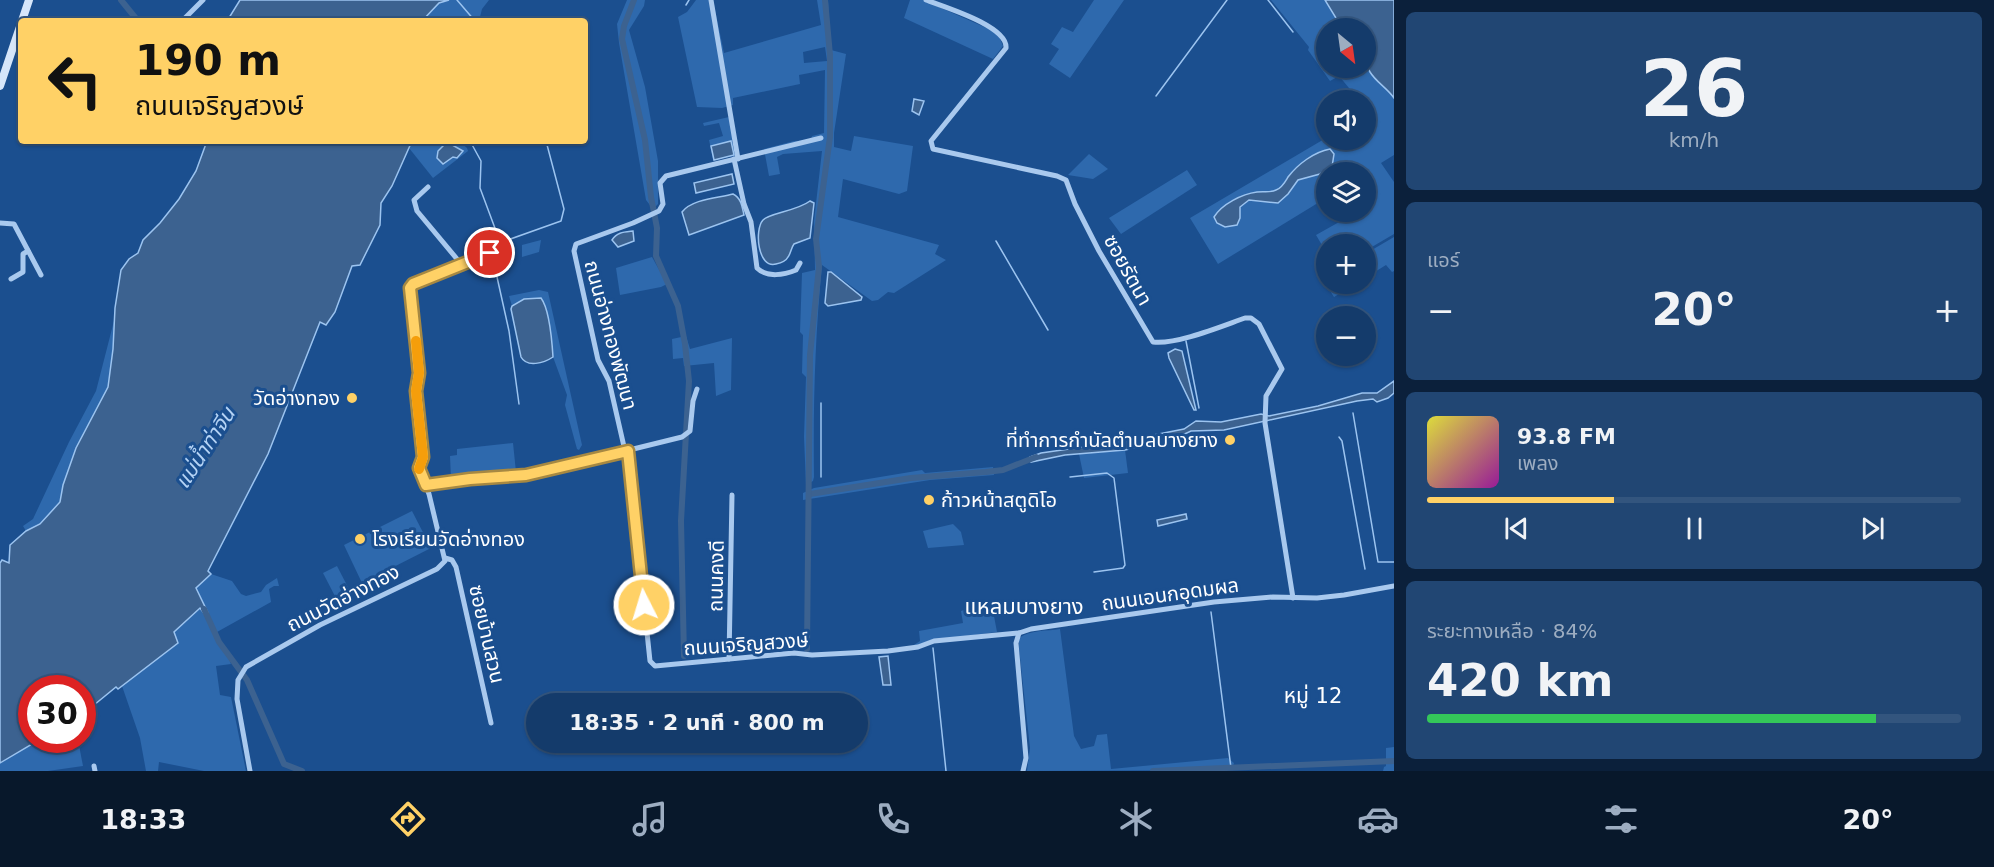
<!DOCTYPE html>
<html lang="th">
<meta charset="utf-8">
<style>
:root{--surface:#143b6b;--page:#214673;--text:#f1f3f6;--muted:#9dadc1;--line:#33557e;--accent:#ffd166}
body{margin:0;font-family:"DejaVu Sans","Noto Sans Thai",sans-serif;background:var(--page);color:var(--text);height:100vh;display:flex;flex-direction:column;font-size:22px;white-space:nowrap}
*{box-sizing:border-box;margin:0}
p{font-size:20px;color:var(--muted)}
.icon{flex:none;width:33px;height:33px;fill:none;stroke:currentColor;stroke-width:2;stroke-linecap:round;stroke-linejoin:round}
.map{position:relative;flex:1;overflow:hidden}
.side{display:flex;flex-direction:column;gap:12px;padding:12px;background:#0b203b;width:600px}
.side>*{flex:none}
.top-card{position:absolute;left:18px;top:18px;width:570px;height:126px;border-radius:6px;box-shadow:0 2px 4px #0004,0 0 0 2px var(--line);background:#ffd166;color:#111;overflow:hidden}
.needle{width:39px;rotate:151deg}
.tools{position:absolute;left:1316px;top:18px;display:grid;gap:12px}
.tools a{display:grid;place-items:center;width:60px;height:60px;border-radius:50%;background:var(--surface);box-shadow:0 2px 4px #0004,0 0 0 2px var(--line);font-size:30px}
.speed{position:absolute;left:18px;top:675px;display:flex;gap:12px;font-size:30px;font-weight:700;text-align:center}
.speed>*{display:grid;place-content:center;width:78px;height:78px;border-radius:50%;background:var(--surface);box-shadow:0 2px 4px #0004,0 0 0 2px var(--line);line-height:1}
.speed .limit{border:9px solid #d22;background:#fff;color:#111}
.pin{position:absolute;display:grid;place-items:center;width:51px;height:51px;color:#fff;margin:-26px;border:3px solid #fff;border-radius:50%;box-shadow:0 2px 6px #0007}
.me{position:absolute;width:66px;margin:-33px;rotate:355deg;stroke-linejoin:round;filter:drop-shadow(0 0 4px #0008)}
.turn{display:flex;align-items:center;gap:21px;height:126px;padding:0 18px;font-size:27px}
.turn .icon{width:78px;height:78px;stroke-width:2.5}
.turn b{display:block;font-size:42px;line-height:51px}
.big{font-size:45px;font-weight:800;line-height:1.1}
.side .widget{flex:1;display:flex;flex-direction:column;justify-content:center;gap:9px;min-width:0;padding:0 21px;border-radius:9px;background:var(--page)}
.side .dial{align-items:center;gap:0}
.dial b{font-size:78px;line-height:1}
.song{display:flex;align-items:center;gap:18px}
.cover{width:72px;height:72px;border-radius:9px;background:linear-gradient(135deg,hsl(60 70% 55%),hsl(300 70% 35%))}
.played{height:6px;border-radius:3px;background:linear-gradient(90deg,var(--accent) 35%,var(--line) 35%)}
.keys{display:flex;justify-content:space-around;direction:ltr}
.heat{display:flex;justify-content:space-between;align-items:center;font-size:33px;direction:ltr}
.charge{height:9px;border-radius:4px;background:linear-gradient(90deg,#34c759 84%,var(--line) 0)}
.trip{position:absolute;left:526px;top:693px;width:342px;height:60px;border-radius:30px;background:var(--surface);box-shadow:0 2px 4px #0004,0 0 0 2px var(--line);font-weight:800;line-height:60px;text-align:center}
.dock{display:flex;height:96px;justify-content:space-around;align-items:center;background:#08182b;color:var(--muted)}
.dock .icon{width:42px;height:42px}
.dock .selected{color:var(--accent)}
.dock b{font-size:27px;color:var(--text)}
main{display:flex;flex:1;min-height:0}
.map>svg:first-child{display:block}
.green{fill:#2e69ad;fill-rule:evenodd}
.water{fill:#3c6290;stroke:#9cc4f0;stroke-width:1.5}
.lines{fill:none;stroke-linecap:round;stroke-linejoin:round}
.stream{stroke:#9cc4f0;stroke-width:1.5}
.canal{stroke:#3c6290;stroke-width:6}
.street{stroke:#a9c9ee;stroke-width:5}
.secondary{stroke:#d6e6fa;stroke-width:8}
.route-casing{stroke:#a68842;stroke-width:15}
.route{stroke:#ffd166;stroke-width:10}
.slow{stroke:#f59e0b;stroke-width:10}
.poi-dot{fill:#ffd166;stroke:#1b4f8f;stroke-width:2}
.labels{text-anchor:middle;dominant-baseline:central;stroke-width:6;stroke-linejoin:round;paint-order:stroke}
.street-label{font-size:20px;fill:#fff;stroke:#1b4f8f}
.poi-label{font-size:20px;fill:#fff;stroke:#1b4f8f;text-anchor:end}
.water-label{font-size:21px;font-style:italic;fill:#b5d3f5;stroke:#1b4f8f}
.neighbourhood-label{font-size:21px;fill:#fff;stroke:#1b4f8f}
.quarter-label{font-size:22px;fill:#fff;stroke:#1b4f8f}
</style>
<main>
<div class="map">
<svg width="1394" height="771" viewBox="0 0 1394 771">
<rect width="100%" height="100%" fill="#1b4f8f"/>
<g class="green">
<path d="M449,0H489L482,9L479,21H422L439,3Z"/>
<path d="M627,0H645L644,6L629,30L645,87L658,161V204L653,209L646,200L619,43L617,24Z"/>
<path d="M696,0H713L724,53L821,25L817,0H828L831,50L846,54L834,133V147L851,151L854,136L913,146L907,191L899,194L843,179L838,217L939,245L935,254L946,260L894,293L888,292L878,300L872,301L822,265C815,336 813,406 814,477L813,481L806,485L804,437L806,377L802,373L803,335L800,332L802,273L815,270L814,221L822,151L783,154L777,157L780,174L769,176L764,149L794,141L811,140L812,136L824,133L825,70L799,75L800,84L733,98V105L722,108L697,107L678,17L687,12ZM825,47L827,61L804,63L803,52Z"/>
<path d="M910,0H923L989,29L999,36L1003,46L993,59L904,18Z"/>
<path d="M1094,0H1124L1070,78L1049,64L1059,49L1051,44L1062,27L1073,32Z"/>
<path d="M1271,0H1325L1342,28H1326V50L1324,52L1326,55V68H1365V56L1370,72L1388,89L1394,98V155L1381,163L1394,182V234L1365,251V244H1326V252L1316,235L1357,212H1365V172H1326V198L1218,264L1190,218L1326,138V140H1365V114L1368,113L1365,109V100H1359L1339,76L1330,81L1308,50L1309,47Z"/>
<path d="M729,117L736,156L713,159L709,140L723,136L719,123L704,126L703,123Z"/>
<path d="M412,141H459L467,148L468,151L433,178L409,148Z"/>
<path d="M1089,154L1108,169L1093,179L1068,175Z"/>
<path d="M1187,170L1197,185L1121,234L1109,218Z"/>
<path d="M1394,237V271L1392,272L1386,265L1365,278V254Z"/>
<path d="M541,240L539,252L522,257V245Z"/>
<path d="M652,257L667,284L661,287L620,295L616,268Z"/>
<path d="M1326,278V284H1356L1334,297L1323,280Z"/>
<path d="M539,290L548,292L582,445L579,450L577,449L565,405L567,395L553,357L552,341L544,302L524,299L512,306L509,296Z"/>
<path d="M115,317L113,349L108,387L76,448L63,485L60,502L40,524L26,531L23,526L33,519L69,442L96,391Z"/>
<path d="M686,336L690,349L732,338L731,390L716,396L714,363L684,366L683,358L673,359L672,339Z"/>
<path d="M513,443L516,472L451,479L450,456L457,455V449Z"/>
<path d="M1125,450L1128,473L1084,478L1079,454Z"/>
<path d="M993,467L994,475L930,480L803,500V493L814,488L922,470L925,473Z"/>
<path d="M412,511L431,548L362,583L344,545Z"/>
<path d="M953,524L961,532L964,545L928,548L923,531Z"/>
<path d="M337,566L352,595L338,602L323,573Z"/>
<path d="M211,574L232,581L241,594L246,596L261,592L266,585L277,578L279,586H274L269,589L271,602L217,632L231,664L216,666L220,695L231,697L246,771H204L159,762L158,771H146L140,738L122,686L178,643L174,632L200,607L196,588Z"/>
<path d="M965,602L984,603L986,612L993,611L997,632L928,641L918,646L914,645L920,641L919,631L963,623L961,611L967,609Z"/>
<path d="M1060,629L1074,736L1081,749L1094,746L1097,735L1107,734L1111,769L1228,758L1234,763L1232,770L1027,771L1030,748L1019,648V638C1029,630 1048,631 1060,629Z"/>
<path d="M39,740H78L83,766L48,771H0V763Z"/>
<path d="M1394,747V771H1383L1384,767L1386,766V748Z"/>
</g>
<g class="water">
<path d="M240,0H449L439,3L422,21H227Z"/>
<path d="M1325,0H1394V98C1387,88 1376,82 1370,72C1363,60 1365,42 1365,28H1342Z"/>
<path d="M914,99L924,101L919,115L912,111Z"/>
<path d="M207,141H412L392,186L381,203L380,225L360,265L352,266L335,312L326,325L320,322L268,454L208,571L211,574L196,588L208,613L206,616L200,608L174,632L178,643L118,689L116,687L83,714L82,688H32V740H39L0,763V563L2,560L9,563L10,545L26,531L40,524L60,502L63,485L76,448L108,387L113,349L115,308L121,270L129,259L138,253L143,240L160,223L179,199L196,171Z"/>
<path d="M731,141L734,155L714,160L711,146Z"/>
<path d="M447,142L463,151L457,158L453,157L443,164L437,158L438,151Z"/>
<path d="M1330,149L1334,154L1332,167L1320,174L1298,180L1288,194L1278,203L1249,200L1240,207V218L1237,225L1225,227L1217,223L1214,217C1222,204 1242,194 1257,192C1264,191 1270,193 1276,190C1282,188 1285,182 1288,177C1298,164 1314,152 1330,149Z"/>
<path d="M732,174L734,184L696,193L694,183Z"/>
<path d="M733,194C741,198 742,206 744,215L689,235L682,212C692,199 718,198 733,194Z"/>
<path d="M810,201L814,203L810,238L794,244C791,248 791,253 788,257C786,261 781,263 776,264C758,269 754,230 763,220C769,213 797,211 810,201Z"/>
<path d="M633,231L634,241L618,247L612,240C617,232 624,232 633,231Z"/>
<path d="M828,272H831L862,297L861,300L828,306L825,303Z"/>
<path d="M541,298C550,310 552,341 553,357C544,363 527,368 521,357L511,309L512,306L524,299Z"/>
<path d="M1175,349L1182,351L1196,410H1194L1169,358L1168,353Z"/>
<path d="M1394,381V393L1388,398L1377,402L1373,399L1357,401L1224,430L1191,431L1176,438L1125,450L1065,455L1031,462L1030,457L1041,453L1118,442L1184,429L1196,421L1221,422L1261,414L1269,416L1318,406L1362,393H1377Z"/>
<path d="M1186,514L1187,519L1158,526L1157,520Z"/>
<path d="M888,656L891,685H883L879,657Z"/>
</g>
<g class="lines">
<g class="stream">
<path d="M457,0L475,21"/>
<path d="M1268,0L1293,32"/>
<path d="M686,5L689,0"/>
<path d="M1156,96L1227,0"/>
<path d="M470,141L481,161L480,188L499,239L502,242L561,221L564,209L546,141"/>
<path d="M996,241L1048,330"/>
<path d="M493,259L509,331L519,404"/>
<path d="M1186,341L1199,408"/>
<path d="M1353,413L1378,562H1394"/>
<path d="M1339,437L1342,441L1365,569"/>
<path d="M821,477V403"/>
<path d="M1070,477L1107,473L1114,478L1125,565L1123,568L1094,572"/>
<path d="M1211,612L1231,768"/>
<path d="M933,648L946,771"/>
</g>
<g class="canal">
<path d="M121,0L138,21"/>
<path d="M634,0L624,26L622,39L645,140L651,197L657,228L656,256L678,306L685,344L689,381L681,521L684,656"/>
<path d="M810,494L911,478L986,472L1003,470L1036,457"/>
<path d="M204,609L219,642L247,680L284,764L302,771"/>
<path d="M807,649L810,355L819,267L816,239L830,137V55L825,0"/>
<path d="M1153,771L1394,761"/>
</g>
<g class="street">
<path d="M711,0L738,159"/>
<path d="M926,0C944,7 1008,26 1006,48L931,141L933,149L1057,176L1066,180L1075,204L1099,251L1153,342C1176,345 1222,326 1245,318H1251L1259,324L1282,369L1266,396L1265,423L1293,598"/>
<path d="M182,21L203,0"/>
<path d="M734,159L744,204L751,222L757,268C767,278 784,275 796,270L800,263"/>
<path d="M428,187L414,200L417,211L462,265"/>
<path d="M0,223L14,224L41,275"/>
<path d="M11,279L23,272V254L28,251"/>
<path d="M625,451L609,381L598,360L574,251L576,244L633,223L659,211L663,204L660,183L666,176L821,138"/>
<path d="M628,451L650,661L655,666L794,653L812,655L888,651L918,647L934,641L1019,633"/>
<path d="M426,485L536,473L682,437L690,431L693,401L697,389"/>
<path d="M445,558L452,560L456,567L491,723"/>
<path d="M729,659L732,495"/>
<path d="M94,766L95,771"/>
<path d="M250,771L237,699L238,680L246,667L320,625L437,569L445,561L429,494L419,468L423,457L416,391L419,373L410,288L413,284L491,253"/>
<path d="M1023,771L1026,758L1016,643L1019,633L1031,629L1214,602L1273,597L1317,598L1344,595L1394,586"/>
</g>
<path class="secondary" d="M0,86L29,0"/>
</g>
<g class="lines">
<defs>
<path id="route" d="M490,253L413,284L410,288L419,373L416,391L423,457L419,468L426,485L470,479L526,475L628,451L644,605"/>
</defs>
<use href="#route" class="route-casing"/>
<use href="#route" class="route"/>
<path class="slow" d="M416,341L419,373L416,391L423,457L419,469"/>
</g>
<g class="poi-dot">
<circle cx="352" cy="398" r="6"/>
<circle cx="1230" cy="440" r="6"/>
<circle cx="929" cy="500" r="6"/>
<circle cx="360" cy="539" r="6"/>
</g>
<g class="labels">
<g class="street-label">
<text transform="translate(1128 270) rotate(61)">ซอยรัตนา</text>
<text transform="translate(611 335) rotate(75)">ถนนอ่างทองพัฒนา</text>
<text transform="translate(716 576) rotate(-89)">ถนนคงดี</text>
<text transform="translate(1170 594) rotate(-8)">ถนนเอนกอุดมผล</text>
<text transform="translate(343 598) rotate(-27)">ถนนวัดอ่างทอง</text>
<text transform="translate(487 634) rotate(77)">ซอยบ้านสวน</text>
<text transform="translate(746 644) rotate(-4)">ถนนเจริญสวงษ์</text>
</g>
<g class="poi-label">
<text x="340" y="398">วัดอ่างทอง</text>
<text x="1218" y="440">ที่ทำการกำนัลตำบลบางยาง</text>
<text x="941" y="500" text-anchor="start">ก้าวหน้าสตูดิโอ</text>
<text x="372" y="539" text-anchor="start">โรงเรียนวัดอ่างทอง</text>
</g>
<g class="water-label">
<text transform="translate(205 448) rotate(-57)">แม่น้ำท่าจีน</text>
</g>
<g class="neighbourhood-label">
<text x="1313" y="696">หมู่ 12</text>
</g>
<g class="quarter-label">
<text x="1024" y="606">แหลมบางยาง</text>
</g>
</g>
</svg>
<div class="tools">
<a><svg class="needle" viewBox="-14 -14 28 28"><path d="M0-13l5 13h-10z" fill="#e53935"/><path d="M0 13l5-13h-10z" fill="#9dadc1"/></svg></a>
<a><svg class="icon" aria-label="sound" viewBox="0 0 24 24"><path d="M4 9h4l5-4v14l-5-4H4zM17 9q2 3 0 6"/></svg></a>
<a><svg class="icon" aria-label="layers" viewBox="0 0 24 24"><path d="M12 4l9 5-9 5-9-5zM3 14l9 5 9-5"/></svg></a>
<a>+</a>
<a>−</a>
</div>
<div class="speed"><div class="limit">30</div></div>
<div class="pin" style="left:490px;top:253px;background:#d93025"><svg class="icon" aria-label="arrive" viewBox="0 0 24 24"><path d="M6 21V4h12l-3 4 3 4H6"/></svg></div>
<svg class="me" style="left:644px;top:605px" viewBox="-20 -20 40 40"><circle r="17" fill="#ffd166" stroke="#fff" stroke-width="3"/><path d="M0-11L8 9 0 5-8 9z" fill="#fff"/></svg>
<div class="trip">18:35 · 2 นาที · 800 m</div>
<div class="top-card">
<div class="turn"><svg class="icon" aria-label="left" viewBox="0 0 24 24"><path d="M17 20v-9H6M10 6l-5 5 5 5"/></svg><div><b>190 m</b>ถนนเจริญสวงษ์</div></div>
</div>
</div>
<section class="side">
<div class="widget dial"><b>26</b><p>km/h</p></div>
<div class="widget"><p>แอร์</p>
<div class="heat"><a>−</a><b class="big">20°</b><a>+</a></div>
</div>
<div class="widget">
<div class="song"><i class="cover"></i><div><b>93.8 FM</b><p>เพลง</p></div></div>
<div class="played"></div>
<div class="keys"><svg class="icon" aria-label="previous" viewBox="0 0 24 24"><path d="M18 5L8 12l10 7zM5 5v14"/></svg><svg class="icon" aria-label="pause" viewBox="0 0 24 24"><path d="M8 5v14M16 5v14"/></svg><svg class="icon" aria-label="next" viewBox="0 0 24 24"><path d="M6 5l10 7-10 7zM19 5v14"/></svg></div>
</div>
<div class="widget"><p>ระยะทางเหลือ · 84%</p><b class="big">420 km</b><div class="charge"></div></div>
</section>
</main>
<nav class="dock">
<b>18:33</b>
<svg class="icon selected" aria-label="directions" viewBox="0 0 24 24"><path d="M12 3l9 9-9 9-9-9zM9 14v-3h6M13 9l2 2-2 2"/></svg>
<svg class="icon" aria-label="music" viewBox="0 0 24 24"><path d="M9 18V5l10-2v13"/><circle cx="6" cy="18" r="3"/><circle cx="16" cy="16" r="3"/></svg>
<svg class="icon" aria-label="phone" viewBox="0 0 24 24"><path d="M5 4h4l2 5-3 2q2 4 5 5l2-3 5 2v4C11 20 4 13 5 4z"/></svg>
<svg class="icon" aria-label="climate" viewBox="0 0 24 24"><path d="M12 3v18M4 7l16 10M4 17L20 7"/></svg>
<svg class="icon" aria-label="car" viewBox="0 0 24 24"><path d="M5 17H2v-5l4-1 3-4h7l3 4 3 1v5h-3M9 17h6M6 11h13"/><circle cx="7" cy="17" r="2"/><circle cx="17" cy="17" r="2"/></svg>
<svg class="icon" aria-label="filters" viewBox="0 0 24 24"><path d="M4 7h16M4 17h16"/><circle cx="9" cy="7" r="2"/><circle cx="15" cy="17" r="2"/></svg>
<b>20°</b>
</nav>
